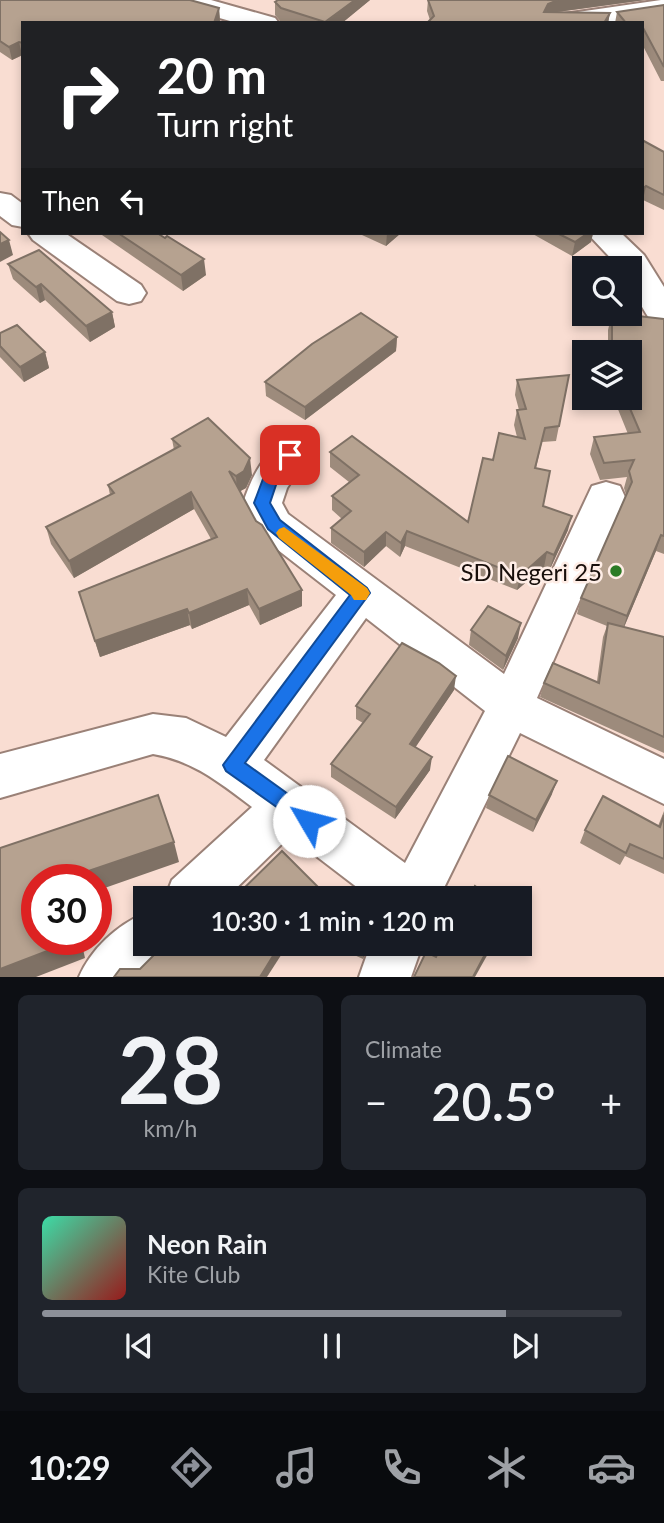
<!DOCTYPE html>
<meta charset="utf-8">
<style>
:root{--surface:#171b24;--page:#20242c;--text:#f1f3f6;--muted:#9ea1a6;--line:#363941;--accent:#8c9099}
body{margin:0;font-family:Lato,sans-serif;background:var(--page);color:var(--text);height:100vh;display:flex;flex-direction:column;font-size:26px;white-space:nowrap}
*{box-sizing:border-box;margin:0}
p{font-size:23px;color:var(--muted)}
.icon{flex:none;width:38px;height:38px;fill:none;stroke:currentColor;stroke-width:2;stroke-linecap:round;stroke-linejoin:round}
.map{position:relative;height:977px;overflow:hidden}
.side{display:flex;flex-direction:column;gap:18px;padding:18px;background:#0d0f14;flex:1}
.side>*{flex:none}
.hud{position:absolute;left:21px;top:21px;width:623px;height:214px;border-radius:0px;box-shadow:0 4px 10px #0003;background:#202124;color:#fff;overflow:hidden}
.buttons{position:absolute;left:572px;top:256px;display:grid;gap:14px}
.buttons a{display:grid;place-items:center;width:70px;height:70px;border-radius:0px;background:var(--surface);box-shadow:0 4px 10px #0003;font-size:35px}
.speed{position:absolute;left:21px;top:864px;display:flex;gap:14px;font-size:35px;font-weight:700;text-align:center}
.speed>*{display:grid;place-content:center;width:91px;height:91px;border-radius:50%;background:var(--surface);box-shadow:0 4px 10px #0003;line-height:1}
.speed .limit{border:10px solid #d22;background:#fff;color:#111}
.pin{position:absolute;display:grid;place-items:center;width:60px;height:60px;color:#fff;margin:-30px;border-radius:14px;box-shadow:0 4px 10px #0006}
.me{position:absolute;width:77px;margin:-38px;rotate:307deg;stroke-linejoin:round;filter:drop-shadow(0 0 5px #0008)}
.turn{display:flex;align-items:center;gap:24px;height:147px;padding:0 21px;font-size:32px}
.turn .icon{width:91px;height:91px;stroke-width:2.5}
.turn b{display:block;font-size:49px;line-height:60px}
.then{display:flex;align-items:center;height:66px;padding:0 21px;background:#0003;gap:14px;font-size:26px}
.big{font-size:52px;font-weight:600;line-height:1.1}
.side .card{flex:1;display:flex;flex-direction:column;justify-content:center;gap:10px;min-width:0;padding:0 24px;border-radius:10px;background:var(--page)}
.side .dial{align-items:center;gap:0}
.dial b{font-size:91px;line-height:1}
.song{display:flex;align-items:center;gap:21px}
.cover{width:84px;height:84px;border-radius:10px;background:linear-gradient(135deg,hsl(160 70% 55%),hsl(0 70% 35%))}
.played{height:7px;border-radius:4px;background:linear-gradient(90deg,var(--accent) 80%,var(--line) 80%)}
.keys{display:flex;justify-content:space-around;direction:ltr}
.heat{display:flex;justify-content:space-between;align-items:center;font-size:38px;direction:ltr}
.side .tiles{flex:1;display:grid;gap:18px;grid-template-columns:1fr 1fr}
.card:last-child{grid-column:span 2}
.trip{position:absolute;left:133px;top:886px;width:399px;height:70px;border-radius:0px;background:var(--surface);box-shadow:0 4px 10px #0003;font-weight:600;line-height:70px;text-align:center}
.dock{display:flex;height:112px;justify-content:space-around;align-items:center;background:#090b0e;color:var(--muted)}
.dock .icon{width:49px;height:49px}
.dock .current{color:var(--accent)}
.dock b{font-size:32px;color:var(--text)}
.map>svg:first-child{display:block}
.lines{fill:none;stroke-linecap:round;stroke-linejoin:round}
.minor-casing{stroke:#9a8177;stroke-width:4}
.minor{fill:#fff;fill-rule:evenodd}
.wall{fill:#9d8b7c}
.shaded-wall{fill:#7f7165}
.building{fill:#b6a290;stroke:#7f7165;stroke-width:2}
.route{fill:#1a73e8;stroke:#114b97;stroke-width:2}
.slow{fill:#f59e0b}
.poi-dot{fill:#2b7b25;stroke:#feede6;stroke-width:2.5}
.labels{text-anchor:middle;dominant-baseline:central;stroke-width:5;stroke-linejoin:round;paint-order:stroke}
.poi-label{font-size:24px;fill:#180f0b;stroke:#feede6;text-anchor:end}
</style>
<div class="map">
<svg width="664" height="977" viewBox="0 0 664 977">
<rect width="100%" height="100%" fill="#f9ddd2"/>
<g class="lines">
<defs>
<g id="minor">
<path d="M171,0H211L275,18L279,23H237L174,5Z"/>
<path d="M661,0H664V15L609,23H544L548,18L557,15Z"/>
<path d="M0,193L11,195L23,204V227L12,225L0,216Z"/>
<path d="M28,233H65L141,285L146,293L141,301L129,304L117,301L33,240Z"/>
<path d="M587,233H621L644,255L664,287V326L652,323C641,305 630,290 630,268H620Z"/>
<path d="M290,441L303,445L309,455L287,488L282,503L288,514L504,674L592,486L606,482L620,486L625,497L537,698L664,759V804L520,733L439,898H371L290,836L226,898H165L172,880L252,807C220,783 194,761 153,754L0,798V754L153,714L186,718L226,737L336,595L260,536L243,503C251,479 264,449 290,441ZM366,618L485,711L405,863L264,760Z"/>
<path d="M145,913V943H169L163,957L142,977H79C91,949 117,925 145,913Z"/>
<path d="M371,943H423L411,977H359Z"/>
</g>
</defs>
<use href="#minor" class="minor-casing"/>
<use href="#minor" class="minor"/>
</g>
<g class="wall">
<path d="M0,0L219,8L220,21V23H23V55L12,60L0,52Z"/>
<path d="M278,0H370L342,23H285L281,22L275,15V2Z"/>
<path d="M428,0H645L557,12L610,13L608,23H427L430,20L427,11Z"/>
<path d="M664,5V81H661L642,44V23H615L617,12Z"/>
<path d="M642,140L664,152V210L643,200Z"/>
<path d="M101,233H157L206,275L183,291L102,235Z"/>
<path d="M362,233H401L386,246L362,235Z"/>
<path d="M531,233H593L591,242L572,256Z"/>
<path d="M8,264L112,312L115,327L90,342L45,300L40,303L13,279Z"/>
<path d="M612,313L664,319V554L656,551L624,627L664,637V753L540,697L544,683L597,681L603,637L607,626L577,614L581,598L626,495L624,488L627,477L600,480L590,454L594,437L628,434L613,397H630V352H608V330Z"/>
<path d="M0,333L45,352L49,368L24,382L0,357Z"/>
<path d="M397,337L396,351L305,420L266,396L265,382Z"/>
<path d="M569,375L556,441L542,442L536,468L543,506L568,530L550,569L544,567L517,590L405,546L400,557L386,546L364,567L331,543V528L342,519L332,510V496L349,482L330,467V452L468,522L493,460L517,437L514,425L517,410H519L515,395L517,380Z"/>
<path d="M172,439L252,475L246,488L240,491L256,521L302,590V606L260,625L249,605L192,629L190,625L100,657L84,608L211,539L194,509L74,578L51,544L46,527L110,495L108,485L174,450Z"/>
<path d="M471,630L518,638L503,670L469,645Z"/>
<path d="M454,690L415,747L430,770L395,819L331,777V764L363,723L356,719V706Z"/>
<path d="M552,794L533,832L486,808L489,795Z"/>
<path d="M664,811V874L625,856L620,865L580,843L585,830L658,826Z"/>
<path d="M164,943H304L292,956L285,949L140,969L161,948Z"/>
<path d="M328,943H368L363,959Z"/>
</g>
<g class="shaded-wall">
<path d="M355,0H370L342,23H325Z"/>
<path d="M558,0H645L557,12H544L548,4Z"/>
<path d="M219,8L220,23H214Z"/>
<path d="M610,13L608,23H604Z"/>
<path d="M19,42L22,55L12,60L9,47Z"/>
<path d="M646,186L643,200H642V189Z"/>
<path d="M387,233H401L386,246Z"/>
<path d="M588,233H593L591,242L572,256L575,242Z"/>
<path d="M9,240L13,255L0,262V244Z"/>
<path d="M204,259L206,275L183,291L181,275Z"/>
<path d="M41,284L45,300L40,303L36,287Z"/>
<path d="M112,312L115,327L90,342L86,326Z"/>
<path d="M397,337L396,351L305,420V407Z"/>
<path d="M45,352L49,368L24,382L20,367Z"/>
<path d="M250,458L252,475L246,488L237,493L236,476Z"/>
<path d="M191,492L194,509L74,578L69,561Z"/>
<path d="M572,516L568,530L550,569L554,555Z"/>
<path d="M407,531L405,546L400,557L401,543Z"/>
<path d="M386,532V546L364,567V552Z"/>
<path d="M661,535L656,551L622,632L627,616Z"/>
<path d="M547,552L544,567L517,590L520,576Z"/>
<path d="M247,589L249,605L192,629L189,613Z"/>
<path d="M302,590V606L260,625L259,609Z"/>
<path d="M187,609L190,625L100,657L95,641Z"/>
<path d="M521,623L518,638L503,670L506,656Z"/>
<path d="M456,676L454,690L409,757L410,744Z"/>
<path d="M432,757L430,770L395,819L396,807Z"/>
<path d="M557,781L552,794L533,832L536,820Z"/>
<path d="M174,842L179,862L96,891V880H62Z"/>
<path d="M76,940H81L85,958L36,977H0V969Z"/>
<path d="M281,943H284L285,949L267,977H260Z"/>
<path d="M293,943H304L292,956L291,946Z"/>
<path d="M365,943H368L363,959V948Z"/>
<path d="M491,943H494L475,977H473Z"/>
</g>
<g class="building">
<path d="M0,0H190L219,8L214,23H23V43L19,42L9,47L0,41Z"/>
<path d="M278,0H355L325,22L281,8L275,2Z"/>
<path d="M428,0H558L548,4L544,12L610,13L604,23H427L434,16Z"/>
<path d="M664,5V67L642,26V23H626L617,12Z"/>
<path d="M642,140L664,152V195L646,186L642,189Z"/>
<path d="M0,232L9,240L0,244Z"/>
<path d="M118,233H157L165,238L167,236L204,259L181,275Z"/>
<path d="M557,233H588L575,242Z"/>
<path d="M39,250L112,312L86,326L41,284L36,287L8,264Z"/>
<path d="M361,313L397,337L305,407L265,382L312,344Z"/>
<path d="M612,313L664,319V536L661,535L627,616L581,598L632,482L629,471L634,460L604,463L594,437L640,432L625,397H630V352H612Z"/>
<path d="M17,325L45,352L20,367L0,346V333Z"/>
<path d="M569,375L559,426L545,428L535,468L550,471L543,506L572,516L554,555L547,552L520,576L407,531L401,543L386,532L364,552L331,528L351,511L332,496L359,475L330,452L352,436L468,522L483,458L493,460L499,433L525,439L517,410L526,409L517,380Z"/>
<path d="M208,418L250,458L244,471L236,476L229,471L256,521L262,525L302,590L259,609L247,589L189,613L187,609L95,641L79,592L217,537L191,492L69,561L46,527L114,493L108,485L180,446L172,439Z"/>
<path d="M488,606L521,623L506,656L471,630Z"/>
<path d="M608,623L664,637V737L544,683L553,663L599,683Z"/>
<path d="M402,643L439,663L456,676L410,744L432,757L396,807L331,764L370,714L356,706Z"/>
<path d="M508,756L557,781L536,820L489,795Z"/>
<path d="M158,795L174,842L62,880H37V940H76L0,969V848Z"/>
<path d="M603,796L660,827L664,815V859L630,844L626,853L585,830Z"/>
<path d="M282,851L329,898H234Z"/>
<path d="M475,886L494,898H468Z"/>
<path d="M347,891L362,898H344Z"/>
<path d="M164,943H281L260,977H114L120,969H140L161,948Z"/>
<path d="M352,943H365L363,948Z"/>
<path d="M443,943H491L473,977H414L426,952L436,957Z"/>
</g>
<path class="route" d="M290,449L298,455L276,485L270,503L280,520L367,588L370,593L245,763L316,814L318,821L316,828L309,830L226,771L223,765L350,595L268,529L254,503L263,479L284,451Z"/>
<path class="slow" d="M284,527L367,588L370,593L366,600H354L351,595L279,538L276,533L279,529Z"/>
<circle class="poi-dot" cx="616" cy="571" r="7"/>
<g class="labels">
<g class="poi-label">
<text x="602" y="571">SD Negeri 25</text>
</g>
</g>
</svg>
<div class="buttons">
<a><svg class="icon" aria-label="search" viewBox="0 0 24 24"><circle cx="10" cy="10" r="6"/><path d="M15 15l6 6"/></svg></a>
<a><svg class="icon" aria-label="layers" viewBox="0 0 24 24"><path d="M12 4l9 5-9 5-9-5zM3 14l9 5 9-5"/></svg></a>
</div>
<div class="speed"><div class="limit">30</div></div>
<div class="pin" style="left:290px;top:455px;background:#d93025"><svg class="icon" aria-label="arrive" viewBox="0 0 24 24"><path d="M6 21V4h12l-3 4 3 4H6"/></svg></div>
<svg class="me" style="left:309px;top:821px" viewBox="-20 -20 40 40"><circle r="19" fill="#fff"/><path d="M0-13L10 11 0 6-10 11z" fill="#1a73e8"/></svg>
<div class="trip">10:30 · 1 min · 120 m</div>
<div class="hud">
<div class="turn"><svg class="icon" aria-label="right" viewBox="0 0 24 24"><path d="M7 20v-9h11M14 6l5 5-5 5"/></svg><div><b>20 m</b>Turn right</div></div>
<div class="then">Then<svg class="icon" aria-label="left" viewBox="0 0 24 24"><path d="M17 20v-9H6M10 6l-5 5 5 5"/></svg></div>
</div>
</div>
<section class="side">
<div class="tiles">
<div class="card dial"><b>28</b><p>km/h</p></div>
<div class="card"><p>Climate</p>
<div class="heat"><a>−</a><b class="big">20.5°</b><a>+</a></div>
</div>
<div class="card">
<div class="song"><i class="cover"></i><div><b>Neon Rain</b><p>Kite Club</p></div></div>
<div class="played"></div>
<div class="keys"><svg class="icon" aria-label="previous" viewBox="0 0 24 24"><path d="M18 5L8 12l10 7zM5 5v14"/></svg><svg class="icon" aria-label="pause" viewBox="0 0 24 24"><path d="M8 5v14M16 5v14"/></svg><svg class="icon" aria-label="next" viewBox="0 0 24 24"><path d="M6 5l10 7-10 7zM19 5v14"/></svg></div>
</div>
</div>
</section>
<nav class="dock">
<b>10:29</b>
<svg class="icon current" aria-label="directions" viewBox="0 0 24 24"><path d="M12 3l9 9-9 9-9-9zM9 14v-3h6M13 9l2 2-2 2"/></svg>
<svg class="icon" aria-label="music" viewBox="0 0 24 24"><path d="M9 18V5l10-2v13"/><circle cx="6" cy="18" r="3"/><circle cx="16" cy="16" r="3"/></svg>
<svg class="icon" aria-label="phone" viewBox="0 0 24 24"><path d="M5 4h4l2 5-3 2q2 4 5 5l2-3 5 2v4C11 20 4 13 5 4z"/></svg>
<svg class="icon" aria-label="climate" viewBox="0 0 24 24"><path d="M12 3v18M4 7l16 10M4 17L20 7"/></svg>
<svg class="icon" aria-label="car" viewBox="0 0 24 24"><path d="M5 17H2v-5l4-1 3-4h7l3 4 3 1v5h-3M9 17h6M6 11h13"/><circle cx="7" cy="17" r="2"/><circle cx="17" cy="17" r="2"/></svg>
</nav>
